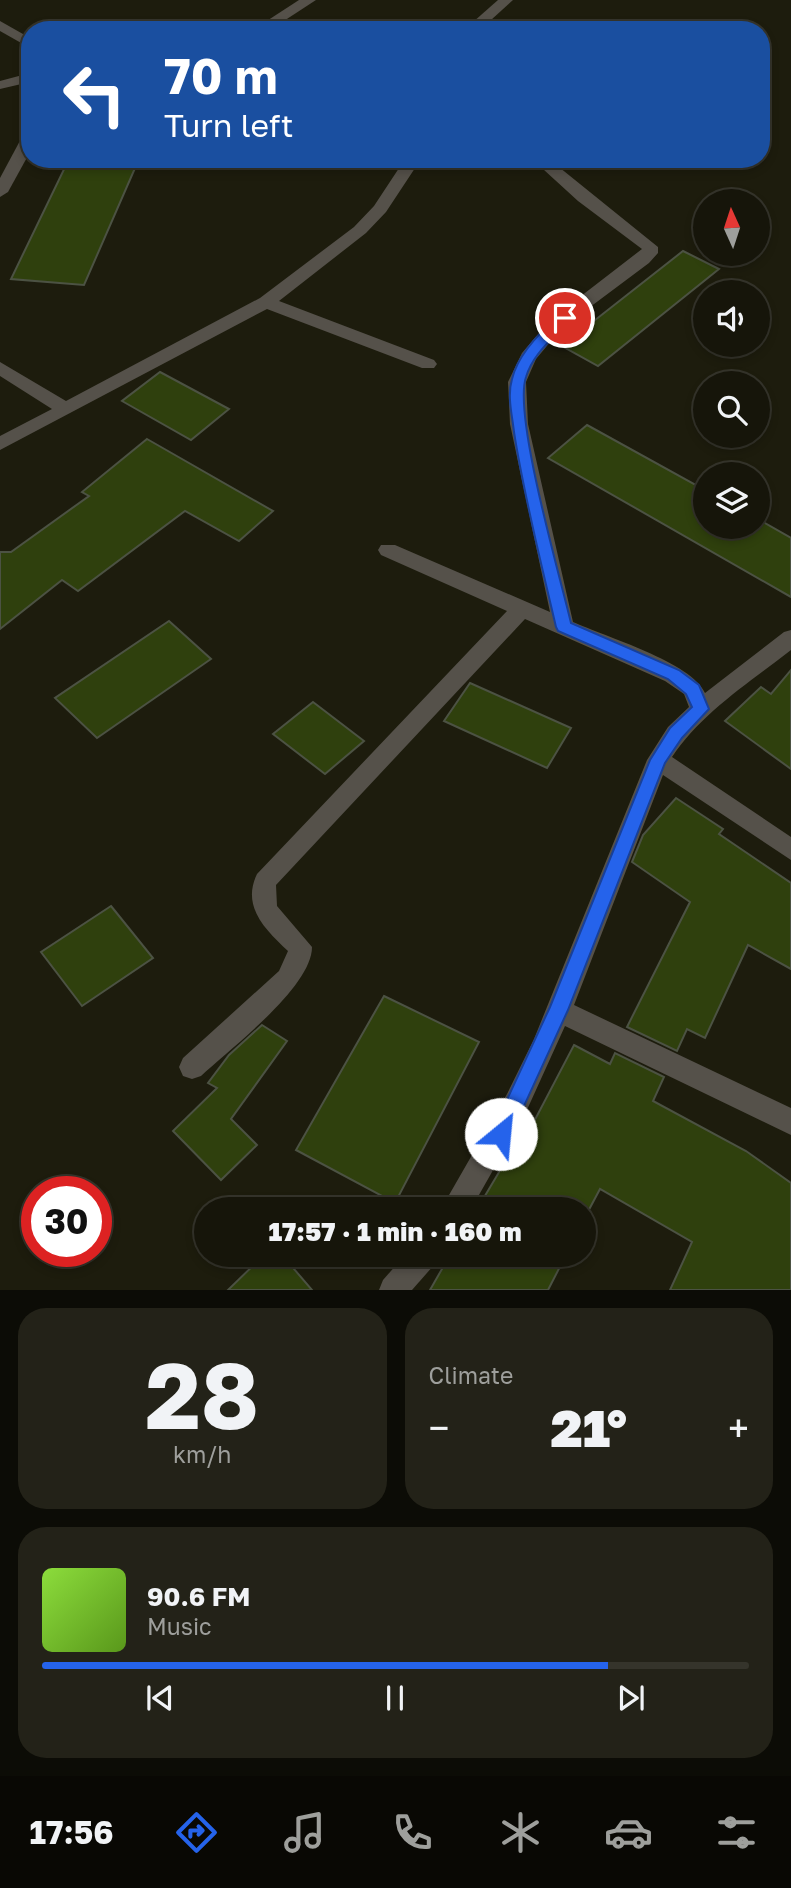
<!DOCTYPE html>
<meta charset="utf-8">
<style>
:root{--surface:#16150a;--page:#232218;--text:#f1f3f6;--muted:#9e9f9c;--line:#35342b;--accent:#2563eb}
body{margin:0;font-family:"Golos Text",sans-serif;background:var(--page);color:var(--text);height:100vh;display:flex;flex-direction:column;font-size:26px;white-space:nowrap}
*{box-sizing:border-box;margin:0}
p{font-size:23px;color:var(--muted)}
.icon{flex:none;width:38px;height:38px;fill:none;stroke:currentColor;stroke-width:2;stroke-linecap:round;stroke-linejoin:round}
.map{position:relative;height:1290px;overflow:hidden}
.drawer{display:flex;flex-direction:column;gap:18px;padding:18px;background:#0c0c06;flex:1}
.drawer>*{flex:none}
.guide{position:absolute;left:21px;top:21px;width:749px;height:147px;border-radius:28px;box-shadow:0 4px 10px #0003,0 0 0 2px var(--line);background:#1a4fa0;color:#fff;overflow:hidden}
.needle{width:46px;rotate:357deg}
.tools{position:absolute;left:693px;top:189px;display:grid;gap:14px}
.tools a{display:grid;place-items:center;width:77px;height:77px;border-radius:50%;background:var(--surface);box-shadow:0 4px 10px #0003,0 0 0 2px var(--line);font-size:35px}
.speed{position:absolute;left:21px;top:1176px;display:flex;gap:14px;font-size:35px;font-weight:700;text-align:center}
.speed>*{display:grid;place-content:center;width:91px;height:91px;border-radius:50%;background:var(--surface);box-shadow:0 4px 10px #0003,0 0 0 2px var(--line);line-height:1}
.speed .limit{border:10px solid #d22;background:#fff;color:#111}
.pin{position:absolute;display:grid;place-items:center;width:60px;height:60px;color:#fff;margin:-30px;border:4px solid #fff;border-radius:50%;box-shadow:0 2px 7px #0007}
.me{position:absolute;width:77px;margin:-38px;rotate:28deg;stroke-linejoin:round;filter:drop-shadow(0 0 5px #0008)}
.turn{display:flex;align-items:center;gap:24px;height:147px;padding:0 28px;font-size:32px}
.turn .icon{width:91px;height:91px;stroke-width:2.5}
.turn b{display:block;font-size:49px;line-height:60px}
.big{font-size:52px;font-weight:800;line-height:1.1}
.drawer .widget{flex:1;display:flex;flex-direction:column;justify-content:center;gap:10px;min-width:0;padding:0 24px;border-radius:28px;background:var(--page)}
.drawer .dial{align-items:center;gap:0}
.dial b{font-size:91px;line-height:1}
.song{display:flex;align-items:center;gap:21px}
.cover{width:84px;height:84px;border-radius:10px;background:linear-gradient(135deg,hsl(90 70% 55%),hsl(90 70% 35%))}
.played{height:7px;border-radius:4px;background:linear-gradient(90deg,var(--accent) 80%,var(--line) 80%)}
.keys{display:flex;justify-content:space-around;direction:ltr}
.heat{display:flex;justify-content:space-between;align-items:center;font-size:38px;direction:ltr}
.drawer .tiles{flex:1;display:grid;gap:18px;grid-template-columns:1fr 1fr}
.widget:last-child{grid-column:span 2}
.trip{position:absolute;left:194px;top:1197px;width:402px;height:70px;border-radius:35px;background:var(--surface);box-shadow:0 4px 10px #0003,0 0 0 2px var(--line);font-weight:800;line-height:70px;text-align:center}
.tabs{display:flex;height:112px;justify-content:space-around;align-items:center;background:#090804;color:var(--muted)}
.tabs .icon{width:49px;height:49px}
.tabs .on{color:var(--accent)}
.tabs b{font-size:32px;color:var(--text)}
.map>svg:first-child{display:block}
.building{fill:#2f400d;stroke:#4c5243;stroke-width:2}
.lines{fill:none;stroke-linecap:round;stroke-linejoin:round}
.street{fill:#55514a;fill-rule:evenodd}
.route{fill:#2563eb;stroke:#184099;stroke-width:2}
</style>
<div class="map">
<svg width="791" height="1290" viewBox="0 0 791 1290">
<rect width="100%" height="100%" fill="#1d1c0d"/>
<g class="building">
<path d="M69,159H139L84,285L11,279Z"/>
<path d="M683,251L719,269L598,366L562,346Z"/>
<path d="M160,372L229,409L191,440L122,401Z"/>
<path d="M587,425L705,490V527H758V519L791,538V597L548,458Z"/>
<path d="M147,439L273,511L239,541L185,511L78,591L62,580L0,629V552H11L89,496L82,492Z"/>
<path d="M169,621L211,659L97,738L55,698Z"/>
<path d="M791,670V769L725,721L761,687L771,694Z"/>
<path d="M470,683L571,728L547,768L444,721Z"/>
<path d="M313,702L364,741L325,774L273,734Z"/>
<path d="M676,798L723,829L719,834L791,883V969L748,945L705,1038L687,1029L677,1051L627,1027L690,902L632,862L643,835Z"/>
<path d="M111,906L153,958L82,1006L41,952Z"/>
<path d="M384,996L479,1042L395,1203L296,1150Z"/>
<path d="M262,1025L287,1041L231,1119L257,1145L221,1180L173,1131L217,1088L208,1083L229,1055Z"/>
<path d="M574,1045L610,1064L615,1053L664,1077L653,1101L746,1151L791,1183V1290H670L692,1242L600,1189L584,1219V1209H484L479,1206L524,1130L528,1133Z"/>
<path d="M264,1255H282L312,1290H228Z"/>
<path d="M450,1255H566L548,1290H430Z"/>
</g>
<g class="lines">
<g class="street">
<path d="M299,0H316L270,30H253Z"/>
<path d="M498,0H513L480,30H464Z"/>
<path d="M0,21L30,38V48L0,31Z"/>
<path d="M30,73V82L0,89V81Z"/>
<path d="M30,133V152L8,192L0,197V178L22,137Z"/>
<path d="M405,159H421L386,212L366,233L279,301L434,360L437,364L434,368H422L267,309L0,450V436L52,409L0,376V362L66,401L260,298L354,227L374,206Z"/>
<path d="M532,159H549L658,247V253L649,263L562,328L536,359L526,382L528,424L573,622C604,636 693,663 705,693L784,632L791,630V650C750,682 701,713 672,757L791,837V860L663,775L574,1005L791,1108V1135L565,1026L526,1112L471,1209H441L507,1094L534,1039L647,760L668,727L689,707L684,694L665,681L525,619L276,885L277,906L312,947C312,987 231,1048 201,1076L192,1079L183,1076L179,1067L183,1058L279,971L288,951C266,930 241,907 257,874L507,611L381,555L378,550L381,545H395L550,612L510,424L508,382L522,353L550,320L642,249L578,201Z"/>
<path d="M405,1255H438L434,1265L412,1290H379L383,1280Z"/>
</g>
</g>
<path class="route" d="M560,315L571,318C556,337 534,351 526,377C513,415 560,576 571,623L679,670L699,685L709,709L682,738L665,763L568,1010L508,1141L501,1144L494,1141L491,1134L550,1007L650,760L670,728L692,707L686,694L668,679L558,631L556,627C541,562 524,497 514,432C512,414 507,396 512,379C518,354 541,331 560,315Z"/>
</svg>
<div class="tools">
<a><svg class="needle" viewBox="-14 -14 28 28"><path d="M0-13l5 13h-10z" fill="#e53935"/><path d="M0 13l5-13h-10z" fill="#9e9f9c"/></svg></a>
<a><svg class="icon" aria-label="sound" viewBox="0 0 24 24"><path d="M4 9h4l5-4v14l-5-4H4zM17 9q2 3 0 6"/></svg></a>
<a><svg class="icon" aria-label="search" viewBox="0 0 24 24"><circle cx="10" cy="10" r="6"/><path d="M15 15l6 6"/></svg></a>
<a><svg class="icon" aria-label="layers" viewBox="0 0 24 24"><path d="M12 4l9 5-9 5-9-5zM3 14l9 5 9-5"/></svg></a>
</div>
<div class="speed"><div class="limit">30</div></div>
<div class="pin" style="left:565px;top:318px;background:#d93025"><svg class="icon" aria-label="arrive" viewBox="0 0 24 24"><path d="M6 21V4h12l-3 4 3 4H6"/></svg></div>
<svg class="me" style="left:501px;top:1134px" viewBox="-20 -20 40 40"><circle r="19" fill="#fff"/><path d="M0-13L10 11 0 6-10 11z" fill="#2563eb"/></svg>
<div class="trip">17:57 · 1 min · 160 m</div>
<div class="guide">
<div class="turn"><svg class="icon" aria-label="left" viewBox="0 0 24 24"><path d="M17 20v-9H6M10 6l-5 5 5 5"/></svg><div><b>70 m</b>Turn left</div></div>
</div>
</div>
<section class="drawer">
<div class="tiles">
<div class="widget dial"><b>28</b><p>km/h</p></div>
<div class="widget"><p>Climate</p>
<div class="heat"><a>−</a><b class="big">21°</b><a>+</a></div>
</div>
<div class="widget">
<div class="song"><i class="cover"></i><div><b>90.6 FM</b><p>Music</p></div></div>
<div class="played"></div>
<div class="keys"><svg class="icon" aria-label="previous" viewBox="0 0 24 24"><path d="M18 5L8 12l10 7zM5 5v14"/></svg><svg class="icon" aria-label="pause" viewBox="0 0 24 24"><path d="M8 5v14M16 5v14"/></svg><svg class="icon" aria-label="next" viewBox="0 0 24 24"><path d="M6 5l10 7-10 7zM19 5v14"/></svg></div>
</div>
</div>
</section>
<nav class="tabs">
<b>17:56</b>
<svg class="icon on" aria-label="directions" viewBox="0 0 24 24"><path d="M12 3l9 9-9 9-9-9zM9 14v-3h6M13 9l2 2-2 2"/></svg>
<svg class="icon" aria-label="music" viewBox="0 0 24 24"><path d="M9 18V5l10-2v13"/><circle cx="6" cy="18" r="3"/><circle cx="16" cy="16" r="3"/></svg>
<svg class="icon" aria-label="phone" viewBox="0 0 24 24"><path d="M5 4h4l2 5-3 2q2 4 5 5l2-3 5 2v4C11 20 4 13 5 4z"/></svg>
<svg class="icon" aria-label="climate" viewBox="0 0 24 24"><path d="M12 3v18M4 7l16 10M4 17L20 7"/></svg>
<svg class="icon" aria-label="car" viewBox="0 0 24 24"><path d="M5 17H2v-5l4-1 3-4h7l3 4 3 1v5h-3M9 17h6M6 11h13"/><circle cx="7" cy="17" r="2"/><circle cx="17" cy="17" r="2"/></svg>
<svg class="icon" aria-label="filters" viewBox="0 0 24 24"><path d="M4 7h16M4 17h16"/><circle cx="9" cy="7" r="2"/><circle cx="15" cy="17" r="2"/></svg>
</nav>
